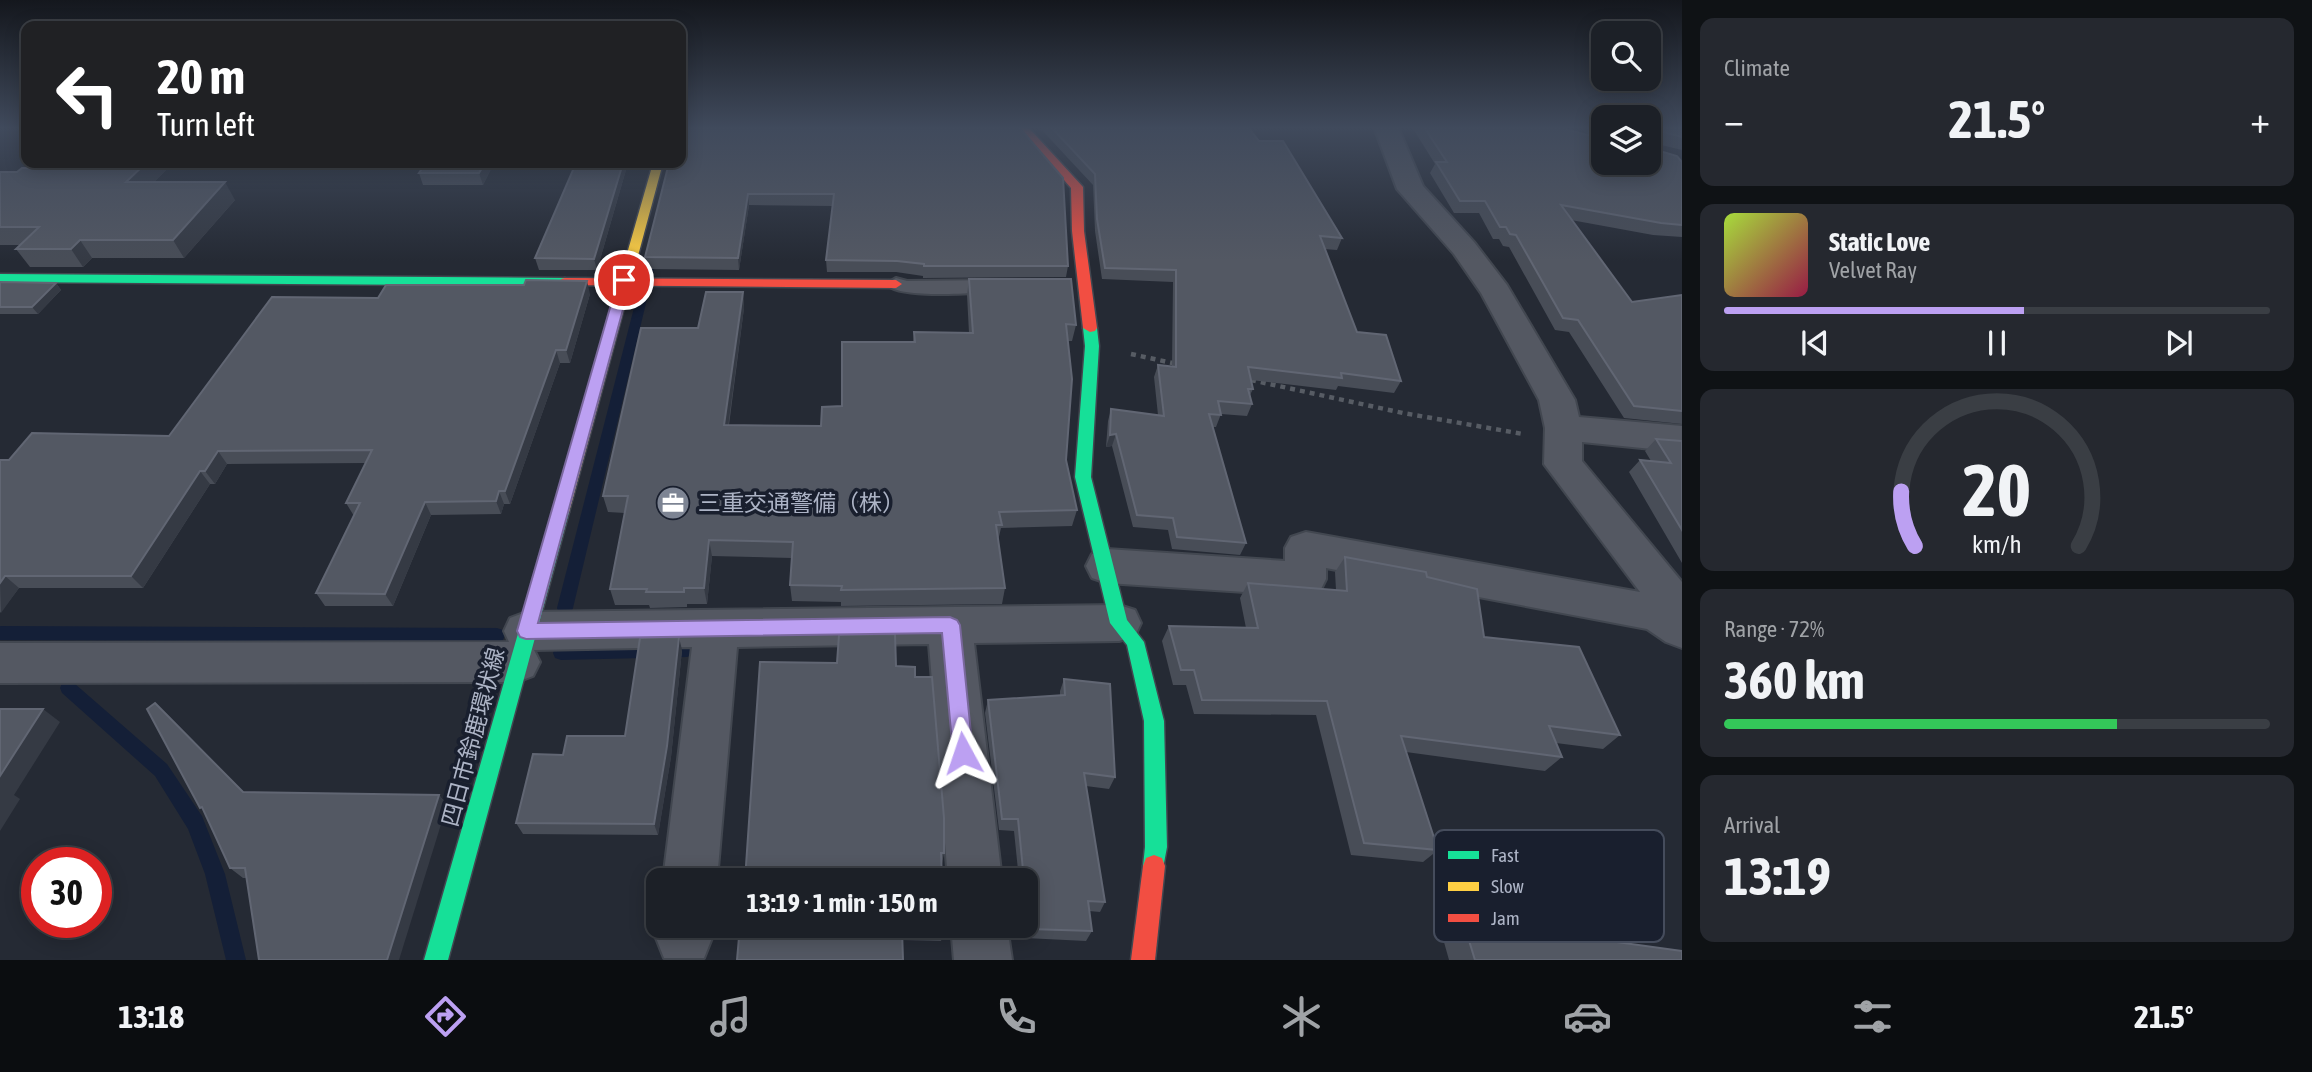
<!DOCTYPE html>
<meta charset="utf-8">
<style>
:root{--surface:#1c2027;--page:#25282f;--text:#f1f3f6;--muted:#a0a3a7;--line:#3a3e44;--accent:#bca0f2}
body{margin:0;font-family:"Asap Condensed","Noto Sans JP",sans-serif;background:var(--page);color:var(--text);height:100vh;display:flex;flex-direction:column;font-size:26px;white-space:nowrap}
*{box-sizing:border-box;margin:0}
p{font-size:23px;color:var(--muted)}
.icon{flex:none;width:38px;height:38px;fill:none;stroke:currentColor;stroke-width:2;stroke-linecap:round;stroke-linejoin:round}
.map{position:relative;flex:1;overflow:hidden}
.details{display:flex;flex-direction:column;gap:18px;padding:18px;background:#0f1215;width:630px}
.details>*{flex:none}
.guide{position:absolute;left:21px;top:21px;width:665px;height:147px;border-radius:14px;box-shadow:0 4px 18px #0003,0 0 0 2px var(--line);background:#202124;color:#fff;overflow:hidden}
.tools{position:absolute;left:1591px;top:21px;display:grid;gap:14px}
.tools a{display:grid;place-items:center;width:70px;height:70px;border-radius:14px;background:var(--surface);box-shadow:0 4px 18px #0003,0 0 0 2px var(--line);font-size:35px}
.speed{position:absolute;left:21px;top:847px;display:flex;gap:14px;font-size:35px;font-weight:700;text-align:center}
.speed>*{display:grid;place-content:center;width:91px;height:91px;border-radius:50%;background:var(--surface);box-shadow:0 4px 18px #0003,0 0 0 2px var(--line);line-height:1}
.speed .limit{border:10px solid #d22;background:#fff;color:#111}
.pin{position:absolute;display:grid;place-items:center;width:60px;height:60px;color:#fff;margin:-30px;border:4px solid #fff;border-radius:50%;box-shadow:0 2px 7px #0007}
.me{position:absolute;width:77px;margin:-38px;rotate:355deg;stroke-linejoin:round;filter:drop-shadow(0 0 5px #0008)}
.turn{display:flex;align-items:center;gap:24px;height:147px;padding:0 21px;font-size:32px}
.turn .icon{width:91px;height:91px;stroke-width:2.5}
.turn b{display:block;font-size:49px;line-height:60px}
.big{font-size:52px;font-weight:700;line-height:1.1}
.details .widget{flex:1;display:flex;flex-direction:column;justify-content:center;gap:10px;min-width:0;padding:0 24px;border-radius:14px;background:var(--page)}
.details .dial{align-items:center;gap:0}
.dial svg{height:182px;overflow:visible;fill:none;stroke:var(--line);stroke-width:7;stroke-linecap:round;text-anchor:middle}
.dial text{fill:var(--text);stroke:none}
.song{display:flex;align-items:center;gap:21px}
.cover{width:84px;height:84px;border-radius:10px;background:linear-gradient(135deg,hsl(80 70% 55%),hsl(340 70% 35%))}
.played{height:7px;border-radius:4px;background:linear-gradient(90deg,var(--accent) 55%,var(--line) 55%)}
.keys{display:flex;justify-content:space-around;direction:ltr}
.heat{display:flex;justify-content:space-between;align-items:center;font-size:38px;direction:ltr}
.charge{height:10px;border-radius:5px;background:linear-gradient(90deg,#34c759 72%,var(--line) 0)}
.trip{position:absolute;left:646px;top:868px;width:392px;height:70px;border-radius:14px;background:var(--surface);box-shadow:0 4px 18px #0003,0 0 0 2px var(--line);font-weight:700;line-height:70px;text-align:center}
.menu{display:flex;height:112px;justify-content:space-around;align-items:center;background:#0b0d10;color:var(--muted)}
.menu .icon{width:49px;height:49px}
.menu .selected{color:var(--accent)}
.menu b{font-size:32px;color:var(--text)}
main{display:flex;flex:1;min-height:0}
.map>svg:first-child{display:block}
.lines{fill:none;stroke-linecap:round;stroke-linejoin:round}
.stream{fill:#141f37;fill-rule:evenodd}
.lane-casing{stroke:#424750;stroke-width:4}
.street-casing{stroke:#424750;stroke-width:4}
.fast-casing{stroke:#424750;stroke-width:3}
.slow-casing{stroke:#424750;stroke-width:3}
.jam-casing{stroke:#424750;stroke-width:3}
.path{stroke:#575c64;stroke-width:4.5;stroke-dasharray:5 5;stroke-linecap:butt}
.lane{fill:#545862;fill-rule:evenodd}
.street{fill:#545862;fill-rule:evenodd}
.fast{fill:#16e098;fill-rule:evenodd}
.slow{fill:#ffcf43;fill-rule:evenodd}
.jam{fill:#f24e42;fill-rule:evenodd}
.wall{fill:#484d57}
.shaded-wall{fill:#353a44}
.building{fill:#535863;stroke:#616673;stroke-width:2}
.route{fill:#bca0f2;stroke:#7a689d;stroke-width:2}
.labels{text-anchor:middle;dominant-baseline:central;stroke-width:7;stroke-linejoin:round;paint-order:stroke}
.poi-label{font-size:23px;fill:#adb4c6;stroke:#191f2e;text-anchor:start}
.street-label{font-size:23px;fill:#adb4c6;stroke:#191f2e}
.key{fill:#191f2e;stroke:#454c5c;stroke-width:2}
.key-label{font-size:19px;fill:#adb4c6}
</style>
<main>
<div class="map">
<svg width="1682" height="960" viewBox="0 0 1682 960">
<rect width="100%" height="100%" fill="#252a34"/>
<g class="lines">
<g class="stream">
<path d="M653,250L658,253L573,608L571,613L565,615L559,613L557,608L648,253Z"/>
<path d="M0,626L497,628L503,630L505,635L503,640L497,642L0,640Z"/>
<path d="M687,643L693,645L695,650L693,655L687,657L561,660L555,658L553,653L555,648L561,646Z"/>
<path d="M68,681L74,683L167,764L202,816L225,874L246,960H226L205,874L188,829L155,776L62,693L60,688L62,683Z"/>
</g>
<defs>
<path id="lane" d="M896,278L907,281L1001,280L1011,286L1001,292C979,292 899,300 886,284Z"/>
<g id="street">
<path d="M1374,127H1398L1423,186L1474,242L1507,285L1575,400L1579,417L1682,426V452L1582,442V461L1682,582V648L1666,642L1647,629L1326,568V579L1320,591L1305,596L1107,583L1092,578L1086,566L1092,554L1107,549L1285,561V548L1291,537L1306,532L1640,592L1544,464L1545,428L1539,400L1481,293L1454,254L1397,189Z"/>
<path d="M1583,127H1603V145L1594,142Z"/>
<path d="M1119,605L1135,610L1141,623L1135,636L1119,641L974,643L1002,880H948L929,644L737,647L717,880H663L692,647L534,650L540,662L533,676L517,682L0,683V643L509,642L504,631L510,618L526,612Z"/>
<path d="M658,924L713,926L712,938L704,958H664L656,938Z"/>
<path d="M951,926H1007L1012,960H954Z"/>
</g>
<g id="fast">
<path d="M0,274L565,278L571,282L565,286L0,282Z"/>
<path d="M1090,324L1097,328L1099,346L1091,477L1127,620L1144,642L1164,721L1167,847L1162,874L1154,877L1146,874L1143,866L1145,847L1144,721L1127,645L1110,623L1075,477L1085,346L1083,328Z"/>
<path d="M561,506L567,508L569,512L448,960H424L553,512L555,508Z"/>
</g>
<path id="slow" d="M653,163H663L569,512L567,516H555L553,512Z"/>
<g id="jam">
<path d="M1018,127H1028L1083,187L1084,231L1097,328L1095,331L1090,332L1083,328L1072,231L1071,188Z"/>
<path d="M565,278L896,280L902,284L896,288L561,285V279Z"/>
<path d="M1154,855L1162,858L1165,866L1155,960H1131L1143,866L1146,858Z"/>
</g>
</defs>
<use href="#lane" class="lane-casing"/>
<use href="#street" class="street-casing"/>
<use href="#fast" class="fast-casing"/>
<use href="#slow" class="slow-casing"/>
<use href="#jam" class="jam-casing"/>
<g class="path">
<path d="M1131,354L1177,364"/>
<path d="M1251,380L1403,413L1523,434"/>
</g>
<use href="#lane" class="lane"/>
<use href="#street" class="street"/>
<use href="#fast" class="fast"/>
<use href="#slow" class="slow"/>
<use href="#jam" class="jam"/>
</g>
<g class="wall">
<path d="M681,127L1068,266L1066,277L923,278V276L896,272H827L826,260L833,206L749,205L739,270L647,269L645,257Z"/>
<path d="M1039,127H1248L1342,238L1337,250L1324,249L1357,332L1401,381L1394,393L1338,386L1336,390L1251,380L1253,389L1250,395L1252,404L1247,416L1221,414L1216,427H1213L1246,543L1240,555L1172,549L1168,530L1133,527L1112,446L1106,447L1108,421L1111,409L1158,415L1154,377L1158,365L1172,367L1173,282L1102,279L1095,231L1093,185Z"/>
<path d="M1412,127H1557L1603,163L1648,127H1682V150L1653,143V149L1682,162V237L1653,235L1571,220L1632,302L1682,295V424L1624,418L1569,332L1555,330L1509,247L1503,246L1499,239H1493L1479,213H1454L1430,173L1435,164Z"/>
<path d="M1586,127H1603V130Z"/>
<path d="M56,163H173L154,182L235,200L184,258H92L83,267H30L16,249L20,245H0V172H17L50,168Z"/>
<path d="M426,163H628L597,270H539L535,258L574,169H491L483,185H423L419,173Z"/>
<path d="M969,279L1076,325L1072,341H1068L1066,460L1077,510L1072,526L1001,528L998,541L1005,588L1002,604L841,606V602L792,601L790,585L792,558L712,556L707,604H687V607L650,608L649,605H615L610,589L625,513L608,512L603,496L698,328L743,292L744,308L729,425L821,426L913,342L914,332L969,333L967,295Z"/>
<path d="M0,282L56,283L61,290L38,314H0Z"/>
<path d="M590,294L570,363H560L510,504H504L501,514L431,515L393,606H325L316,593L354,516L346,503L366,463L227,464L215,484H210L143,588H19L0,613V460H9L169,436L378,298Z"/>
<path d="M1656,439L1682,441V563L1629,472L1640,460L1651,461L1645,451Z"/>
<path d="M1345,557L1427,577L1484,637L1620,735L1603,749L1556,743L1562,757L1545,771L1406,752L1438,850L1423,862L1351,855L1316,715L1194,714L1186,685H1173L1162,641L1169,626L1246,628L1240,598L1248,583L1336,590L1335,572Z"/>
<path d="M682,650L671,757L658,835L523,834L516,823L625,736Z"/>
<path d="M896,666L915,677L944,853L942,864Z"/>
<path d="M1064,679L1115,777L1109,789L1086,786L1105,902L1100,912L1089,911L1092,931L1086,941L1025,938L1024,926H1026V880H1019L1014,831L999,830L985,713L988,700L1060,695V691Z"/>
<path d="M155,703L244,792L439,795L447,805L247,878H243L230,868Z"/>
<path d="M1463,921L1682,960H1449L1442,935Z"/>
<path d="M740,926L944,931L941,941L902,940Z"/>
</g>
<g class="shaded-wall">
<path d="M146,163H173L137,199L126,182Z"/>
<path d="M485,163H489L491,169L483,185L479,173Z"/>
<path d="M623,163H628L597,270L594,259Z"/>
<path d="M225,182L235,200L184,258L173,240Z"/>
<path d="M748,194L749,205L739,270L738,258Z"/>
<path d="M80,240L92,258L83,267L71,249Z"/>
<path d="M587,281L590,294L570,363L566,350Z"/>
<path d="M56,283L61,290L38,314L32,307Z"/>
<path d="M743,292L744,308L726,442L724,425Z"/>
<path d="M556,350L560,363L510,504L505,491Z"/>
<path d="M1116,434L1112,446L1106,447L1110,435Z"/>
<path d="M218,451L227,464L215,484L205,471Z"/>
<path d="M200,471L210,484L143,588L131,576Z"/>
<path d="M499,491L504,504L501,514L496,501Z"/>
<path d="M425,502L431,515L393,606L385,594Z"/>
<path d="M709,540L712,556L707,604L704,588Z"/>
<path d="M5,576L19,588L1,613L0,583Z"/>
<path d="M679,637L682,650L671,757L658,835L654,824Z"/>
<path d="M155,703L168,715L254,803L243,792Z"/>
<path d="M43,709L60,722L14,795L20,799L0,831V776Z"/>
<path d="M439,795L447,805L399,960H387Z"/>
</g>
<g class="building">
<path d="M681,127H1019L1063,178L1068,266H924V264L897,261L826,260L834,194H748L738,258L645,257L669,163H681Z"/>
<path d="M1051,127H1248L1259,141H1283L1342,238L1320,236L1357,332L1386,335L1401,381L1341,373L1342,378L1248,367L1253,389H1248L1252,404L1218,401L1221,415L1209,414L1246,543L1177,537L1173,518L1137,515L1116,434L1110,435L1111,409L1164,416L1158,365L1176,367V270L1105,268L1097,219L1095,174Z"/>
<path d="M1424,127H1557L1603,139V163H1648V127H1682V137L1656,130L1653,133V149L1677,156L1682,162V225L1661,223L1561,205L1632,302L1682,295V411L1634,406L1578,320L1563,318L1516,235L1510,234L1506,227H1500L1485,201H1460L1436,162H1447Z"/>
<path d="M56,163H146L126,182H225L173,240H80L71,249H16L39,227H0V172H17L22,168H50Z"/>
<path d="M426,163H485L479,173H419Z"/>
<path d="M576,163H623L594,259L535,258Z"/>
<path d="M969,279H1071L1076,325L1066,324L1072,379L1066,460L1077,510L999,512L1002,525H996L1005,588L841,590L842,586L790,585L793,542L709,540L704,588H684V592H646L647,589H610L628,496H603L641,328H698L706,292H743L724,425L821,426L822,407L842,406V342H915L914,332L973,333Z"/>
<path d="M526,280L587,281L566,350H556L505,491H499L496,501L425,502L385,594L316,593L360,503H346L372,450L218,451L205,471H200L131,576H5L0,583V460H9L32,433L169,436L272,297L378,298L386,285H524Z"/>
<path d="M0,282L56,283L32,307H0Z"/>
<path d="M1656,439L1682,441V530L1640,460L1671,463Z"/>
<path d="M1345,557L1426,572L1427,577L1477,589L1484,637L1579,647L1620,735L1549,726L1562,757L1401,736L1438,850L1364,843L1327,701L1202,700L1194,670H1181L1169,626L1258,628L1248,583L1347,591Z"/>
<path d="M895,634L896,666L915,667V677H932L944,818V853H941L942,880H745L760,662L837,663L839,635Z"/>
<path d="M679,637L667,746L654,824L516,823L533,754L563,755L567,736H625L640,638Z"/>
<path d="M1064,679L1110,684L1115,777L1084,773L1105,902L1088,901L1092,931L1030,929L1026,891V880H1024L1018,819H1002L988,700L1065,695Z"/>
<path d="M155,703L243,792L439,795L387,960H259L245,868H230L202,807L200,808L147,709Z"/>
<path d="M0,709H43L0,776Z"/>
<path d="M1463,921L1682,951V960H1475Z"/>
<path d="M740,926H944V931L902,930L903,960H737Z"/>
</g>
<linearGradient id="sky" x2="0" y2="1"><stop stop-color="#14171d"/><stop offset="0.49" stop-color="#404a5c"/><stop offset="1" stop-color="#404a5c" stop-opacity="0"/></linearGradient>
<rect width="1682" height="261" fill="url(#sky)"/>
<path class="route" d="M624,277L631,280L538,623L950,617L957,620L960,625L973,753L970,759L963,762L955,759L953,753L942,633L526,639L520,637L517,631L618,280Z"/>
<defs>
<symbol id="office-disc" viewBox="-11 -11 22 22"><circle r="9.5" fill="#7d8493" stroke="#191f2e"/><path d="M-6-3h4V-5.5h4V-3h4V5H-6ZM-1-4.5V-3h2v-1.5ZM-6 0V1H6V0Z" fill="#fff"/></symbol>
</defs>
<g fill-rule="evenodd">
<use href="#office-disc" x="654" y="484" width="38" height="38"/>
</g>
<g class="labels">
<g class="poi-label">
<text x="698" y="503">三重交通警備（株）</text>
</g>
<g class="street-label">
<text transform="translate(473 737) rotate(-75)">四日市鈴鹿環状線</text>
</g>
</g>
<rect x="1434" y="830" width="230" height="112" rx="10" class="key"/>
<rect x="1448" y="851" width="31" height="8" fill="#16e098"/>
<rect x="1448" y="882" width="31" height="9" fill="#ffcf43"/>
<rect x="1448" y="914" width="31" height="8" fill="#f24e42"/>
<g class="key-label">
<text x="1491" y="862">Fast</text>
<text x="1491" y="893">Slow</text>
<text x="1491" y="925">Jam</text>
</g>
</svg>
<div class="tools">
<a><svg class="icon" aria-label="search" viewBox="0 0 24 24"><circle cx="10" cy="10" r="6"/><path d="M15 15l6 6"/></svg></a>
<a><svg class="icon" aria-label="layers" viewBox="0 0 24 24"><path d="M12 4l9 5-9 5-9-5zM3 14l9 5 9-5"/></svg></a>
</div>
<div class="speed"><div class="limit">30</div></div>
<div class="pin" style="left:624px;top:280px;background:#d93025"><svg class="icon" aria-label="arrive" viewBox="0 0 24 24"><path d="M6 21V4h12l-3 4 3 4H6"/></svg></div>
<svg class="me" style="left:963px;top:753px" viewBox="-20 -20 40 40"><path d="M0-17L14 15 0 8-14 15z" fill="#bca0f2" stroke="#fff" stroke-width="4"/></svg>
<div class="trip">13:19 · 1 min · 150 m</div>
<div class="guide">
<div class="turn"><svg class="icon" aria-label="left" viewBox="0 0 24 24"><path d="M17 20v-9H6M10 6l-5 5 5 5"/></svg><div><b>20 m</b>Turn left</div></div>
</div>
</div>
<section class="details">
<div class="widget"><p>Climate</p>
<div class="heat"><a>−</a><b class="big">21.5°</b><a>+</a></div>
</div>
<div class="widget">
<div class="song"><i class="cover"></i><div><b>Static Love</b><p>Velvet Ray</p></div></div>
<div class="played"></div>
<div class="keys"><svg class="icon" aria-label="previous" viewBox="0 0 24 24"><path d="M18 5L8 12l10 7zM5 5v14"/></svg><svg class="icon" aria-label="pause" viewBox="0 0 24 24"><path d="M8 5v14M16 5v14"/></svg><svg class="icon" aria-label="next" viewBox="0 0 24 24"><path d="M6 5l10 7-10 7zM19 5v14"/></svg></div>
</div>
<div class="widget dial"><svg viewBox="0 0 100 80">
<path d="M14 69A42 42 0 1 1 86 69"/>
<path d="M14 69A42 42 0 0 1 8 45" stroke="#bca0f2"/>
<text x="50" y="56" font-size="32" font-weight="700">20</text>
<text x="50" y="72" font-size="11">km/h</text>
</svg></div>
<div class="widget"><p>Range · 72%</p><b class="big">360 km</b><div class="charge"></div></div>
<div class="widget"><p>Arrival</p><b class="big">13:19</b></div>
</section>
</main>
<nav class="menu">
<b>13:18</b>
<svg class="icon selected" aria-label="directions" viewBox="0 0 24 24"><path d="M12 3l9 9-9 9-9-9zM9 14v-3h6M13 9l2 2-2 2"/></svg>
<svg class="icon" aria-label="music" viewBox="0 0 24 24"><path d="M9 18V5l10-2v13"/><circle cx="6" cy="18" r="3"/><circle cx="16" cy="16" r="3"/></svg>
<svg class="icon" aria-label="phone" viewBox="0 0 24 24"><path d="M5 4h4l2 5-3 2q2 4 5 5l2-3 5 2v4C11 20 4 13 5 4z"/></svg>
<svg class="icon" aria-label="climate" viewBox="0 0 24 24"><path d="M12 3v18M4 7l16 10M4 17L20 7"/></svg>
<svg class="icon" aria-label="car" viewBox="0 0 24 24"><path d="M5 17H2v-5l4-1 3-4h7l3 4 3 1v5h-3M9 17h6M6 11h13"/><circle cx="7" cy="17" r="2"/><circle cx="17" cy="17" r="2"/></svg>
<svg class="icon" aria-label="filters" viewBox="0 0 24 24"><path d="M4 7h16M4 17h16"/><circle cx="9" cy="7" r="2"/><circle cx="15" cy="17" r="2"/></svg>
<b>21.5°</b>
</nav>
